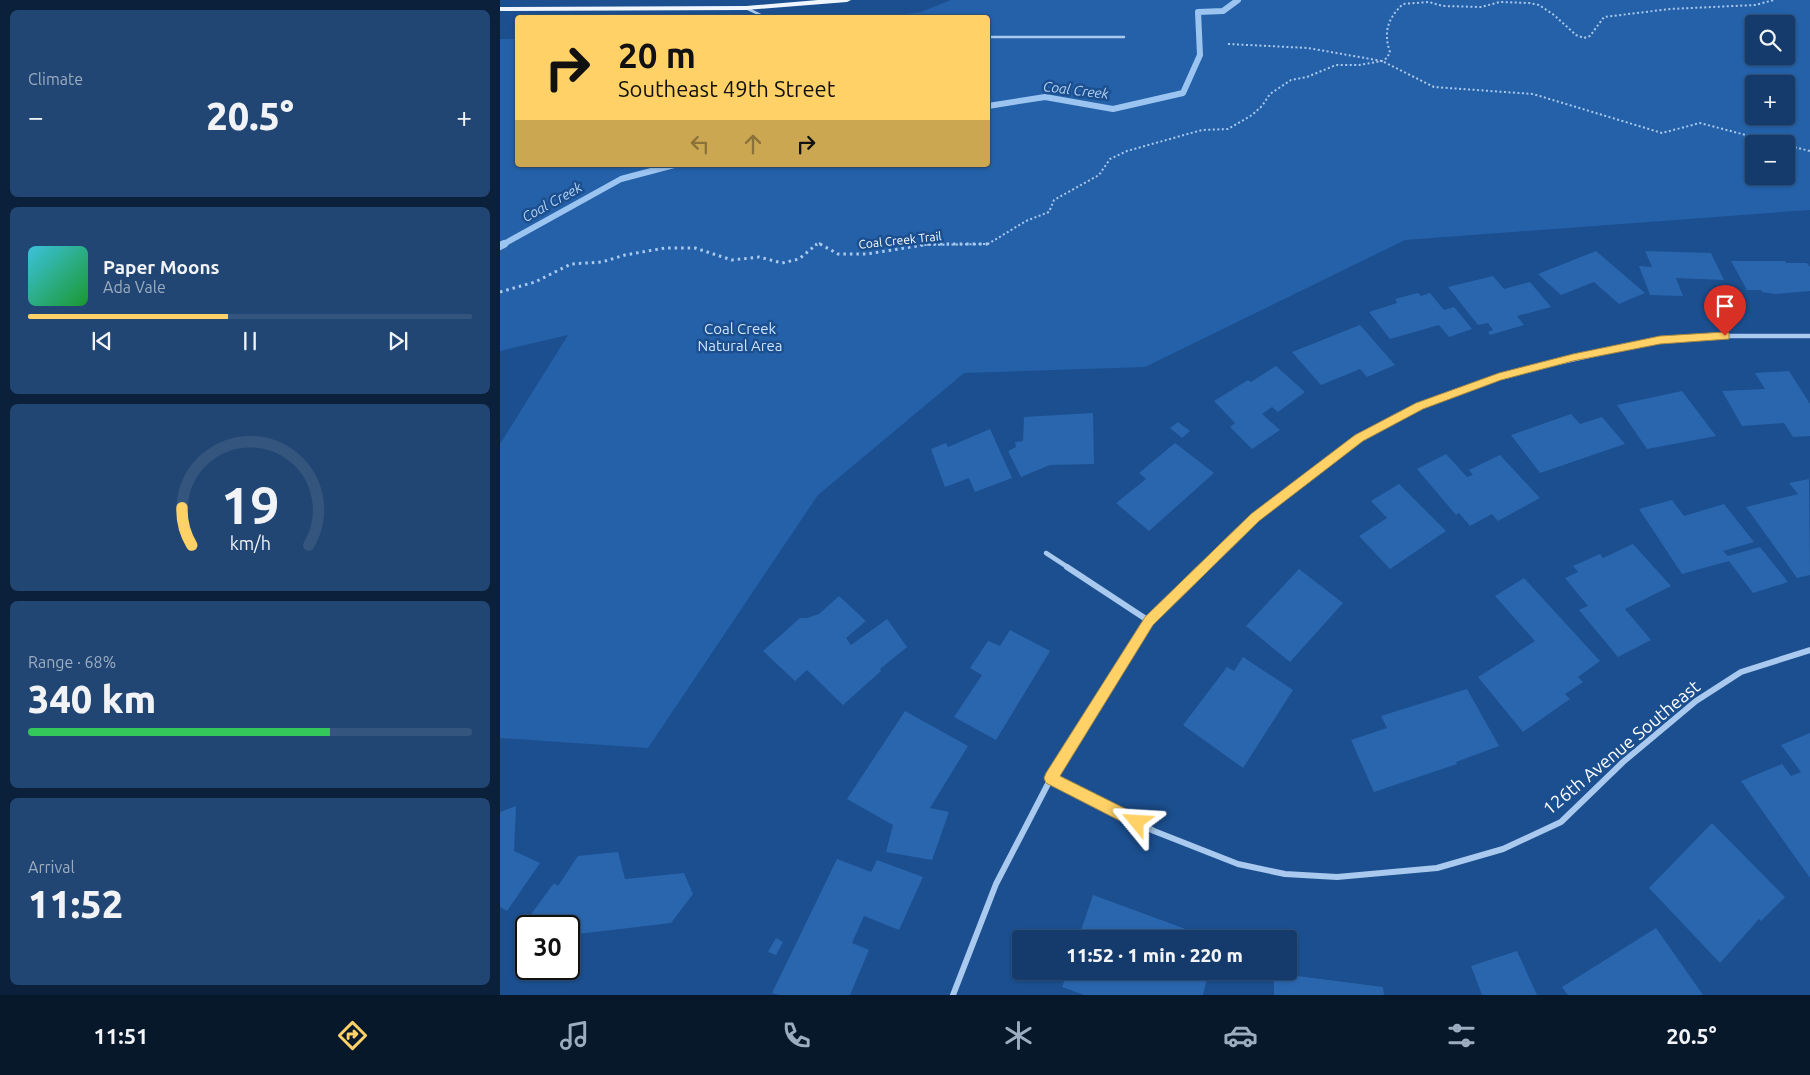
<!DOCTYPE html>
<meta charset="utf-8">
<style>
:root{--surface:#143b6b;--page:#214673;--text:#f1f3f6;--muted:#9dadc1;--line:#33557e;--accent:#ffd166}
body{margin:0;font-family:Ubuntu,sans-serif;background:var(--page);color:var(--text);height:100vh;display:flex;flex-direction:column;font-size:19px;white-space:nowrap}
*{box-sizing:border-box;margin:0}
p{font-size:16px;color:var(--muted)}
.icon{flex:none;width:28px;height:28px;fill:none;stroke:currentColor;stroke-width:2;stroke-linecap:round;stroke-linejoin:round}
.map{position:relative;flex:1;overflow:hidden}
.side{display:flex;flex-direction:column;gap:10px;padding:10px;background:#0b203b;width:500px}
.side>*{flex:none}
.banner{position:absolute;left:15px;top:15px;width:475px;height:152px;border-radius:5px;box-shadow:0 1px 4px #0004,0 0 0 1px var(--line);background:#ffd166;color:#111;overflow:hidden}
.controls{position:absolute;left:1245px;top:15px;display:grid;gap:10px}
.controls a{display:grid;place-items:center;width:50px;height:50px;border-radius:5px;background:var(--surface);box-shadow:0 1px 4px #0004,0 0 0 1px var(--line);font-size:25px}
.speed{position:absolute;left:15px;top:915px;display:flex;gap:10px;font-size:25px;font-weight:700;text-align:center}
.speed>*{display:grid;place-content:center;width:65px;height:65px;border-radius:50%;background:var(--surface);box-shadow:0 1px 4px #0004,0 0 0 1px var(--line);line-height:1}
.speed .limit{border:2px solid #111;border-radius:8px;background:#fff;color:#111}
.pin{position:absolute;display:grid;place-items:center;width:42px;height:42px;color:#fff;margin:-51px -21px;border-radius:50% 50% 50% 0;rotate:-45deg;box-shadow:0 0 5px #0007}
.pin .icon{rotate:45deg}
.me{position:absolute;width:55px;margin:-28px;rotate:297deg;stroke-linejoin:round;filter:drop-shadow(0 0 4px #0008)}
.turn{display:flex;align-items:center;gap:18px;height:105px;padding:0 20px;font-size:22px}
.turn .icon{width:65px;height:65px;stroke-width:2.5}
.turn b{display:block;font-size:35px;line-height:42px}
.lanes{display:flex;align-items:center;height:48px;padding:0 20px;background:#0003;justify-content:center;gap:25px;direction:ltr}
.lanes .off{opacity:.35}
.big{font-size:38px;font-weight:800;line-height:1.1}
.side .widget{flex:1;display:flex;flex-direction:column;justify-content:center;gap:8px;min-width:0;padding:0 18px;border-radius:8px;background:var(--page)}
.side .dial{align-items:center;gap:0}
.dial svg{height:130px;overflow:visible;fill:none;stroke:var(--line);stroke-width:7;stroke-linecap:round;text-anchor:middle}
.dial text{fill:var(--text);stroke:none}
.song{display:flex;align-items:center;gap:15px}
.cover{width:60px;height:60px;border-radius:8px;background:linear-gradient(135deg,hsl(190 70% 55%),hsl(130 70% 35%))}
.played{height:5px;border-radius:2px;background:linear-gradient(90deg,var(--accent) 45%,var(--line) 45%)}
.keys{display:flex;justify-content:space-around;direction:ltr}
.heat{display:flex;justify-content:space-between;align-items:center;font-size:28px;direction:ltr}
.charge{height:8px;border-radius:4px;background:linear-gradient(90deg,#34c759 68%,var(--line) 0)}
.trip{position:absolute;left:512px;top:930px;width:285px;height:50px;border-radius:5px;background:var(--surface);box-shadow:0 1px 4px #0004,0 0 0 1px var(--line);font-weight:800;line-height:50px;text-align:center}
.tabs{display:flex;height:80px;justify-content:space-around;align-items:center;background:#08182b;color:var(--muted)}
.tabs .icon{width:35px;height:35px}
.tabs .on{color:var(--accent)}
.tabs b{font-size:22px;color:var(--text)}
main{display:flex;flex:1;min-height:0}
.map>svg:first-child{display:block}
.green{fill:#2461a8;fill-rule:evenodd}
.lines{fill:none;stroke-linecap:round;stroke-linejoin:round}
.stream-far1{stroke:#9cc4f0;stroke-width:6}
.stream{stroke:#9cc4f0;stroke-width:8}
.building{fill:#2a66ad}
.path-far1{stroke:#a9c9ee;stroke-width:2;stroke-dasharray:2 2.5;stroke-linecap:butt}
.path{stroke:#a9c9ee;stroke-width:3;stroke-dasharray:2.5 4;stroke-linecap:butt}
.lane{stroke:#a9c9ee;stroke-width:2.5}
.street-far1{stroke:#a9c9ee;stroke-width:4.5}
.street{stroke:#a9c9ee;stroke-width:6}
.primary{fill:#f0f6ff;fill-rule:evenodd}
.route{fill:#ffd166;stroke:#a68842}
.labels{text-anchor:middle;dominant-baseline:central;stroke-width:5;stroke-linejoin:round;paint-order:stroke}
.far-street-label{font-size:12px;fill:#fff;stroke:#1b4f8f}
.far-water-label{font-size:14px;font-style:italic;fill:#b5d3f5;stroke:#1b4f8f}
.park-label{font-size:15px;fill:#cfe3fa;stroke:#1b4f8f}
.near-street-label{font-size:18px;fill:#fff;stroke:#1b4f8f}
</style>
<main>
<section class="side">
<div class="widget"><p>Climate</p>
<div class="heat"><a>−</a><b class="big">20.5°</b><a>+</a></div>
</div>
<div class="widget">
<div class="song"><i class="cover"></i><div><b>Paper Moons</b><p>Ada Vale</p></div></div>
<div class="played"></div>
<div class="keys"><svg class="icon" aria-label="previous" viewBox="0 0 24 24"><path d="M18 5L8 12l10 7zM5 5v14"/></svg><svg class="icon" aria-label="pause" viewBox="0 0 24 24"><path d="M8 5v14M16 5v14"/></svg><svg class="icon" aria-label="next" viewBox="0 0 24 24"><path d="M6 5l10 7-10 7zM19 5v14"/></svg></div>
</div>
<div class="widget dial"><svg viewBox="0 0 100 80">
<path d="M14 69A42 42 0 1 1 86 69"/>
<path d="M14 69A42 42 0 0 1 8 46" stroke="#ffd166"/>
<text x="50" y="56" font-size="32" font-weight="700">19</text>
<text x="50" y="72" font-size="11">km/h</text>
</svg></div>
<div class="widget"><p>Range · 68%</p><b class="big">340 km</b><div class="charge"></div></div>
<div class="widget"><p>Arrival</p><b class="big">11:52</b></div>
</section>
<div class="map">
<svg width="1310" height="995" viewBox="0 0 1310 995">
<rect width="100%" height="100%" fill="#1b4f8f"/>
<path class="green" d="M451,0H1310V210L905,240L645,367L464,373L318,495L148,748L0,738V444L68,335L0,351V39H17L18,165H488V18L387,17L421,12ZM1254,24H1286V56H1254ZM1254,84H1286V116H1254ZM1254,144H1286V176H1254Z"/>
<g class="lines">
<g class="stream-far1">
<path d="M488,106L545,97L613,109L683,93L700,55L698,12L723,11L738,0"/>
<path d="M2,245L121,179L174,165"/>
</g>
<path class="stream" d="M0,246L4,244"/>
</g>
<g class="building">
<path d="M1096,251L1145,293L1119,304L1094,282L1061,295L1038,274Z"/>
<path d="M1145,251L1211,253L1224,280L1176,278L1183,296L1150,295L1139,266L1152,267Z"/>
<path d="M1231,261H1285L1286,263H1307L1310,267V291L1275,294L1262,292L1261,290H1247Z"/>
<path d="M993,276L1004,289L1030,282L1051,307L1017,316L1024,325L990,335L988,332L993,330L988,323L978,325L948,287Z"/>
<path d="M918,293L921,296L930,293L944,310L954,307L972,329L949,337L939,325L890,339L869,312L897,303L895,299Z"/>
<path d="M860,325L895,365L867,377L860,369L821,385L792,352Z"/>
<path d="M776,366L805,392L778,412L772,407L762,414L780,430L752,449L730,427L735,423L714,401L748,380L751,382Z"/>
<path d="M1289,371L1310,404V436L1293,437L1284,423L1242,426L1222,391L1265,389L1255,373Z"/>
<path d="M1182,391L1216,436L1147,449L1117,405Z"/>
<path d="M593,413L594,464L550,465L521,477L508,451L516,447L515,442L523,441L524,417Z"/>
<path d="M1071,414L1080,424L1102,417L1125,444L1040,473L1011,435Z"/>
<path d="M678,422L690,431L682,438L670,428Z"/>
<path d="M490,429L512,478L475,492L469,478L445,487L431,449L446,443L448,447Z"/>
<path d="M675,443L714,473L649,531L616,503L646,479L639,473Z"/>
<path d="M946,454L967,477L973,475L969,470L1000,455L1040,498L998,521L992,514L970,526L959,513L956,515L917,469Z"/>
<path d="M1309,479L1310,575L1297,578L1246,507L1298,494L1289,483Z"/>
<path d="M899,484L946,531L890,569L859,536L887,518L871,501Z"/>
<path d="M1172,500L1184,516L1224,504L1254,542L1223,551L1228,556L1260,547L1288,582L1253,593L1229,561L1182,574L1139,509Z"/>
<path d="M1133,544L1171,586L1125,609L1151,640L1118,657L1079,610L1088,606L1065,578L1078,572L1073,566L1100,554L1103,558Z"/>
<path d="M799,569L843,603L790,662L746,626Z"/>
<path d="M1024,578L1100,661L1078,677L1083,682L1065,694L1070,699L1023,732L978,677L1035,641L995,596Z"/>
<path d="M339,596L366,621L346,638L351,645L387,619L407,647L380,669L381,671L343,705L307,670L295,681L263,651L300,618H307L319,614Z"/>
<path d="M510,630L550,651L496,740L454,717L482,675L470,668L488,641L500,646Z"/>
<path d="M743,657L793,690L743,768L683,725L727,667L734,671Z"/>
<path d="M967,689L999,746L956,762L957,764L874,792L851,740L887,728L881,716Z"/>
<path d="M405,711L468,746L430,808L449,812L432,860L386,852L393,825L347,799Z"/>
<path d="M1310,733V878L1241,781L1282,764L1291,776L1301,772L1281,745Z"/>
<path d="M16,806L14,851L40,863L7,911L0,907V812Z"/>
<path d="M1212,823L1285,897L1261,921L1259,919L1220,963L1149,888Z"/>
<path d="M118,852L125,879L184,873L193,894L171,923L69,935V926H26V941L21,928L54,883L58,886L78,856Z"/>
<path d="M337,859L371,872L377,860L423,877L399,930L364,916L352,943L369,950L350,995H279L272,993Z"/>
<path d="M593,895L713,939H578Z"/>
<path d="M1156,928L1203,995H1068L1062,987Z"/>
<path d="M276,938L283,942L276,955L268,952Z"/>
<path d="M1017,951L1037,995H982L971,966Z"/>
<path d="M568,971H709L703,995H584L562,987Z"/>
<path d="M774,973L883,987L884,995H774Z"/>
</g>
<g class="lines">
<g class="path-far1">
<path d="M728,44L808,48L882,61L934,87L1033,94L1162,133L1200,123L1280,144"/>
<path d="M1286,145L1310,151"/>
<path d="M315,245L319,243L323,245"/>
<path d="M420,245L488,244L526,221L549,212L554,200L599,175L610,159L627,151L702,130L728,129L752,115L762,106L770,94L791,80L807,77L836,65H859L882,61L887,58L890,52C883,32 888,18 903,4L929,2L943,6L981,7L1000,2L1029,3L1039,5L1054,15L1076,35L1084,38L1090,36L1104,17L1170,9L1255,5L1274,0"/>
</g>
<g class="path">
<path d="M320,244L338,254H367L430,244H488"/>
<path d="M0,292L35,282L71,264L102,262L125,255L165,248H195L232,260L259,257L282,263L299,259L317,244"/>
</g>
<g class="lane">
<path d="M246,8L267,18"/>
<path d="M488,37H624"/>
</g>
<g class="street-far1">
<path d="M546,553L569,568"/>
<path d="M703,568L755,517L859,438L920,406L999,376L1160,340L1225,336H1310"/>
</g>
<g class="street">
<path d="M649,621L704,567"/>
<path d="M551,778L654,831L738,864L785,874L837,877L937,868L1003,849L1061,822L1123,762L1196,701L1241,672L1310,650"/>
<path d="M453,995L496,884L551,778L649,621L567,567"/>
</g>
<path class="primary" d="M318,0H351L347,2L246,10L0,11V7L246,6Z"/>
</g>
<path class="route" d="M1225,332L1229,333V339L1160,344L1073,361L1001,380L923,409L863,441L759,521L653,625L560,776L642,817L644,822L642,827L637,829L632,827L546,783L544,778L546,773L645,617L751,514L855,435L916,403L999,373L1073,354L1160,336Z"/>
<g class="labels">
<g class="far-street-label">
<text transform="translate(400 240) rotate(-6)">Coal Creek Trail</text>
</g>
<g class="far-water-label">
<text transform="translate(576 90) rotate(7)">Coal Creek</text>
<text transform="translate(52 202) rotate(-29)">Coal Creek</text>
</g>
<g class="park-label">
<text x="240" y="328">Coal Creek<tspan x="240" dy="17">Natural Area</tspan></text>
</g>
<g class="near-street-label">
<text transform="translate(1121 747) rotate(-40)">126th Avenue Southeast</text>
</g>
</g>
</svg>
<div class="controls">
<a><svg class="icon" aria-label="search" viewBox="0 0 24 24"><circle cx="10" cy="10" r="6"/><path d="M15 15l6 6"/></svg></a>
<a>+</a>
<a>−</a>
</div>
<div class="speed"><div class="limit">30</div></div>
<div class="pin" style="left:1225px;top:336px;background:#d93025"><svg class="icon" aria-label="arrive" viewBox="0 0 24 24"><path d="M6 21V4h12l-3 4 3 4H6"/></svg></div>
<svg class="me" style="left:637px;top:822px" viewBox="-20 -20 40 40"><path d="M0-17L14 15 0 8-14 15z" fill="#ffd166" stroke="#fff" stroke-width="4"/></svg>
<div class="trip">11:52 · 1 min · 220 m</div>
<div class="banner">
<div class="turn"><svg class="icon" aria-label="right" viewBox="0 0 24 24"><path d="M7 20v-9h11M14 6l5 5-5 5"/></svg><div><b>20 m</b>Southeast 49th Street</div></div>
<div class="lanes"><svg class="icon off" aria-label="left" viewBox="0 0 24 24"><path d="M17 20v-9H6M10 6l-5 5 5 5"/></svg><svg class="icon off" aria-label="ahead" viewBox="0 0 24 24"><path d="M12 20V5M6 11l6-6 6 6"/></svg><svg class="icon" aria-label="right" viewBox="0 0 24 24"><path d="M7 20v-9h11M14 6l5 5-5 5"/></svg></div>
</div>
</div>
</main>
<nav class="tabs">
<b>11:51</b>
<svg class="icon on" aria-label="directions" viewBox="0 0 24 24"><path d="M12 3l9 9-9 9-9-9zM9 14v-3h6M13 9l2 2-2 2"/></svg>
<svg class="icon" aria-label="music" viewBox="0 0 24 24"><path d="M9 18V5l10-2v13"/><circle cx="6" cy="18" r="3"/><circle cx="16" cy="16" r="3"/></svg>
<svg class="icon" aria-label="phone" viewBox="0 0 24 24"><path d="M5 4h4l2 5-3 2q2 4 5 5l2-3 5 2v4C11 20 4 13 5 4z"/></svg>
<svg class="icon" aria-label="climate" viewBox="0 0 24 24"><path d="M12 3v18M4 7l16 10M4 17L20 7"/></svg>
<svg class="icon" aria-label="car" viewBox="0 0 24 24"><path d="M5 17H2v-5l4-1 3-4h7l3 4 3 1v5h-3M9 17h6M6 11h13"/><circle cx="7" cy="17" r="2"/><circle cx="17" cy="17" r="2"/></svg>
<svg class="icon" aria-label="filters" viewBox="0 0 24 24"><path d="M4 7h16M4 17h16"/><circle cx="9" cy="7" r="2"/><circle cx="15" cy="17" r="2"/></svg>
<b>20.5°</b>
</nav>
